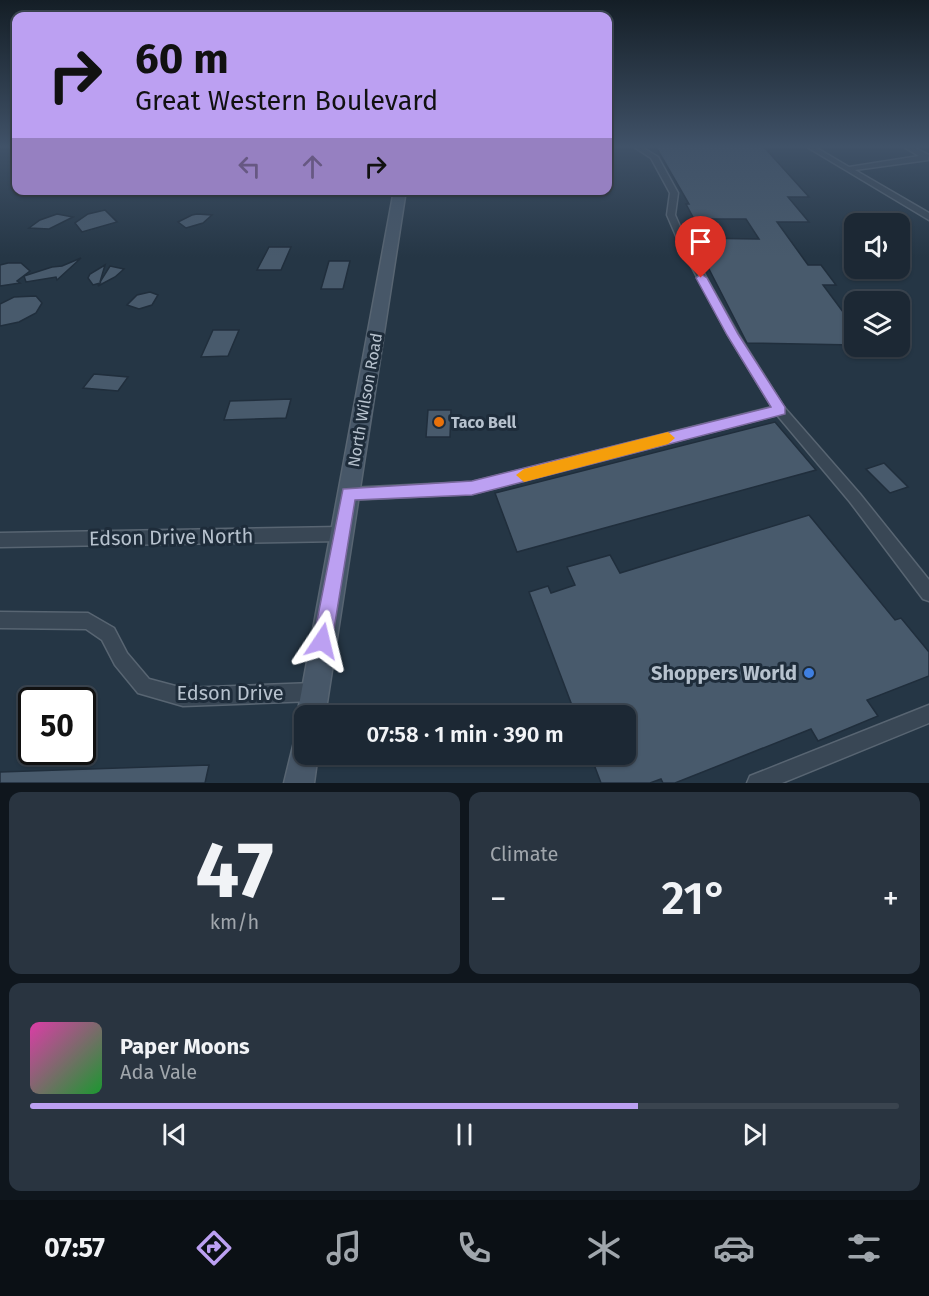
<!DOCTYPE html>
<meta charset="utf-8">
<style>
:root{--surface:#1c2834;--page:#293440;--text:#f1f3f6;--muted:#a0a6ac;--line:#3a444f;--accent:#bca0f2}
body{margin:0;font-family:"Fira Sans",sans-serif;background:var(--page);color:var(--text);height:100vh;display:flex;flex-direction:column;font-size:22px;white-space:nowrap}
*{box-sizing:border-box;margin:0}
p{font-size:20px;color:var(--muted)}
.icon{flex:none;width:33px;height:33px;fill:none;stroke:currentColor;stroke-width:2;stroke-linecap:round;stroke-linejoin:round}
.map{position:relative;height:783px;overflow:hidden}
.sheet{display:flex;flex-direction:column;gap:9px;padding:9px;background:#0f161d;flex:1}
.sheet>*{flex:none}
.top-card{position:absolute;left:12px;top:12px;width:600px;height:183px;border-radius:12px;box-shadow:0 2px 4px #0004,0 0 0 2px var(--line);background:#bca0f2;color:#111;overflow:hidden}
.buttons{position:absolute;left:844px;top:213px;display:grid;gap:12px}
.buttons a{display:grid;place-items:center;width:66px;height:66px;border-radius:12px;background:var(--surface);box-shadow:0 2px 4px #0004,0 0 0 2px var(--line);font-size:30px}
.speed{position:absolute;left:18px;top:687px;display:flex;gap:12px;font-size:30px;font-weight:700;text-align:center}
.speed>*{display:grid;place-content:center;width:78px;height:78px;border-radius:50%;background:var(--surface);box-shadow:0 2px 4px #0004,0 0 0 2px var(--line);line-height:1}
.speed .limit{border:3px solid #111;border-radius:9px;background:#fff;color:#111}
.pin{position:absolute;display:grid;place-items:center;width:51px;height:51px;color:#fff;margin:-62px -26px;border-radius:50% 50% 50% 0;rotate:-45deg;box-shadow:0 0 6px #0007}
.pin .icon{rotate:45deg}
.me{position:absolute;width:66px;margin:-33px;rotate:10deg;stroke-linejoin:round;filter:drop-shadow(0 0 4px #0008)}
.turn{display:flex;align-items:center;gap:21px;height:126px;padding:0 24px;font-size:27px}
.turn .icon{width:78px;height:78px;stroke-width:2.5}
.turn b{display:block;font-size:42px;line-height:51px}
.lanes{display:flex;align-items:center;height:57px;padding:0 24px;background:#0003;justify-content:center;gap:30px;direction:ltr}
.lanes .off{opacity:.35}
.big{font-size:45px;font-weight:600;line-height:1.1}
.sheet .card{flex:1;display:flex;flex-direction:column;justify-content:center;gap:9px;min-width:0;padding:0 21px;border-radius:12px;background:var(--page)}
.sheet .dial{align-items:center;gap:0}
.dial b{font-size:78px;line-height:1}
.song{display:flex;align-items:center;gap:18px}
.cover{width:72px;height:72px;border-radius:9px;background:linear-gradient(135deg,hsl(320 70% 55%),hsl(130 70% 35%))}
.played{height:6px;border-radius:3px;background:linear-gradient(90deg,var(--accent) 70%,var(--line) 70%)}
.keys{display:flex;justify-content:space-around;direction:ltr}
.heat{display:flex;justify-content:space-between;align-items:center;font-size:33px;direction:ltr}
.sheet .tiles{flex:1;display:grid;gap:9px;grid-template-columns:1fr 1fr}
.card:last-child{grid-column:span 2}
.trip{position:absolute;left:294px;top:705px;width:342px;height:60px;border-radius:12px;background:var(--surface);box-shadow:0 2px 4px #0004,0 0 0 2px var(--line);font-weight:600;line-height:60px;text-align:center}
.dock{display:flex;height:96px;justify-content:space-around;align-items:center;background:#0b1015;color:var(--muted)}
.dock .icon{width:42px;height:42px}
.dock .active{color:var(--accent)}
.dock b{font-size:27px;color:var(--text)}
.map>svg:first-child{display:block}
.building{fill:#485a6c;stroke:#202e3c;stroke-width:1.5}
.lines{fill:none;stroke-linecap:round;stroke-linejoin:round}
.street-casing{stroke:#586572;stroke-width:3}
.secondary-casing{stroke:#586572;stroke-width:3}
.street{fill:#394755;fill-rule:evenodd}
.secondary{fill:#475768;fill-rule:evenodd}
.route{fill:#bca0f2;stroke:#7a689d;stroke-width:1.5}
.slow{fill:#f59e0b}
.food-dot{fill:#e8710a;stroke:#1e2c3a;stroke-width:2}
.shop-dot{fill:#3f7fe0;stroke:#1e2c3a;stroke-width:2}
.labels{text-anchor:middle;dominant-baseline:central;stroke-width:6;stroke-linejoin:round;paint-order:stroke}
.street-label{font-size:16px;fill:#b7c2ce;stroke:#1e2c3a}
.poi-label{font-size:16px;font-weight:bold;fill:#b7c2ce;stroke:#1e2c3a;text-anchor:start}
.near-street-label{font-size:20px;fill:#b7c2ce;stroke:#1e2c3a}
.near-poi-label{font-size:20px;font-weight:bold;fill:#b7c2ce;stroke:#1e2c3a;text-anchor:end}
</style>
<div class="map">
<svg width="929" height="783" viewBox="0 0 929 783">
<rect width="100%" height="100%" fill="#253645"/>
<g class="building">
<path d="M656,147H764L809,197H788L809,222H777L808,265H821L836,285H823L855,328V345L747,343L693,238L759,239L746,219H694L686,204H689Z"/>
<path d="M105,210L117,222L82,232L75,223L88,214Z"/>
<path d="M57,214L73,217L49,229L29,228L40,220Z"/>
<path d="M192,215L197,214L212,215L203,223L186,228L178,222Z"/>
<path d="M269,247H291L281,270H257Z"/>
<path d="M81,258L57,280L56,277L26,282L24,276L52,267L62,266Z"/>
<path d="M329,261H350L343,289H321Z"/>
<path d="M8,263H21L30,271L17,281L20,283L0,286V265Z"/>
<path d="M105,265L100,282L110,266L124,269L115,277L98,286L100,283L93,285L88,278L90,274Z"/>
<path d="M150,292L158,295L152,305L139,309L127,305L137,295Z"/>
<path d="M36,296L42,303L36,313L19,322L0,326V304L14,297Z"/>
<path d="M213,330H239L228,356L201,357Z"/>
<path d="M94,374L128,377L118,391L83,388Z"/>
<path d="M291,399L286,418L224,420L230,401Z"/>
<path d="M428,410H451L450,437H426Z"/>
<path d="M775,422L816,470L517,552L495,493Z"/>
<path d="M884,463L908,487L890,493L866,469Z"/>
<path d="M809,515L895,620L901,618L929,652V676L867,700L878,716L818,741L811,729L675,783H663L661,779L650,783H601L590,754H626V716H576L529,592L548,586L551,593L575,585L567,567L610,555L620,573Z"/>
<path d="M209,765L205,783H0V772Z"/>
</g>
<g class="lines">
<defs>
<g id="street">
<path d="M634,147H642L658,157L678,193L675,215L688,245L738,334L784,407L860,494L929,580V601L923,599L850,502L777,415L472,494L348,500L343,498L341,494L343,490L348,488L472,482L772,407L728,335L680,245L667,215L670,193L651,158Z"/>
<path d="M807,147H815L849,167L919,156L904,147H913L929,155L928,160L855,170L929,213V220Z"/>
<path d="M341,527L346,529L348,534L346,539L341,541L0,547V533Z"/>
<path d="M0,612L88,613L114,628L127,653L149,679L183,688L314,683L320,686L323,692L320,698L314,701L183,706L138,693L115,665L102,640L86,629L0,628Z"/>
<path d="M929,705V723L782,783H747L750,776Z"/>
</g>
<g id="secondary">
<path d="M394,190H406L325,716H304V727L297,716Z"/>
<path d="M304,737V754H318L314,783H284L294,742Z"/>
</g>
</defs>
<use href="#street" class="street-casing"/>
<use href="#secondary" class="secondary-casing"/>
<use href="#street" class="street"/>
<use href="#secondary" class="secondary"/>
</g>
<linearGradient id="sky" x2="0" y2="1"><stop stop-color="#141e26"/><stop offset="0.57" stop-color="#405268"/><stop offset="1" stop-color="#405268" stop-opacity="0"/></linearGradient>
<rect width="929" height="257" fill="url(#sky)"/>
<path class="route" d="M701,274L707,278L738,334L785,407V414L472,495L355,500L332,641L329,648L322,651L316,648L313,641L343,489L472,481L771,407L727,335L696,278Z"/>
<path class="slow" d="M668,432L675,438L668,444L524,482L516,475L524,469Z"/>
<circle class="food-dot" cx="439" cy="422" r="6"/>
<circle class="shop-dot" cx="809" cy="673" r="6"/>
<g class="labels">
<g class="street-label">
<text transform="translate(365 400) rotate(-80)">North Wilson Road</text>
</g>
<g class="poi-label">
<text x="451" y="422">Taco Bell</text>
</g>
<g class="near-street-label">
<text transform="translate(171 537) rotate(-1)">Edson Drive North</text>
<text x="230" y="693">Edson Drive</text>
</g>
<g class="near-poi-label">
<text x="797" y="673">Shoppers World</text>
</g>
</g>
</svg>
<div class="buttons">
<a><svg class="icon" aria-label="sound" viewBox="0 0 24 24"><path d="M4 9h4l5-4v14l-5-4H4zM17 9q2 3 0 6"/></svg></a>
<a><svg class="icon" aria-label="layers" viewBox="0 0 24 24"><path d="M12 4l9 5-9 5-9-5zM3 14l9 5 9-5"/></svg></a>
</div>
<div class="speed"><div class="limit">50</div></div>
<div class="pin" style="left:701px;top:278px;background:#d93025"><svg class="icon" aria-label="arrive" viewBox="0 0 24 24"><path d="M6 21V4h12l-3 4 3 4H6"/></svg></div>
<svg class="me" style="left:322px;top:641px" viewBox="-20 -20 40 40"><path d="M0-17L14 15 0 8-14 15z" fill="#bca0f2" stroke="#fff" stroke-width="4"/></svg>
<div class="trip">07:58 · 1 min · 390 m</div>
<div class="top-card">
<div class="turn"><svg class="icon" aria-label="right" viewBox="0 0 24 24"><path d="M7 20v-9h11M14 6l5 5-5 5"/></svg><div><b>60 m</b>Great Western Boulevard</div></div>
<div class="lanes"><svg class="icon off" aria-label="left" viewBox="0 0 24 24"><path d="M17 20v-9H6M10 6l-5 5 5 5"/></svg><svg class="icon off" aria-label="ahead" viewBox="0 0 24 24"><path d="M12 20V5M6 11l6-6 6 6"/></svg><svg class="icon" aria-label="right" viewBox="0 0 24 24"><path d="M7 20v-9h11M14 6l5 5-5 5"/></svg></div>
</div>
</div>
<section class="sheet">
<div class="tiles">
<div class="card dial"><b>47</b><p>km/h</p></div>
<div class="card"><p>Climate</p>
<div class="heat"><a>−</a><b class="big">21°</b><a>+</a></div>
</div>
<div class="card">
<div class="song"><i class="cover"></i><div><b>Paper Moons</b><p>Ada Vale</p></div></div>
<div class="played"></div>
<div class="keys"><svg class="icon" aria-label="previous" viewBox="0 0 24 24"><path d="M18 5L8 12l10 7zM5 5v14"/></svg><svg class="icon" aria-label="pause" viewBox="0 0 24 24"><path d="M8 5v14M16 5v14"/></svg><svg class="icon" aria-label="next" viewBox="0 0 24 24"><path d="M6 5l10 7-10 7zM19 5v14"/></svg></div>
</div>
</div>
</section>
<nav class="dock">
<b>07:57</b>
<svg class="icon active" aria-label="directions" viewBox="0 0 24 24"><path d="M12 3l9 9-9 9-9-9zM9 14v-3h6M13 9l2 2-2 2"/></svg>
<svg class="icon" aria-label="music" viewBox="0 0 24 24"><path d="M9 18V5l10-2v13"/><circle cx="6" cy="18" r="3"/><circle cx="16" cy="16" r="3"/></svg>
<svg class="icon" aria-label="phone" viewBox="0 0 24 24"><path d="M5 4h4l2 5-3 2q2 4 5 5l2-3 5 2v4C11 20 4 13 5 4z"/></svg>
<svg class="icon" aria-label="climate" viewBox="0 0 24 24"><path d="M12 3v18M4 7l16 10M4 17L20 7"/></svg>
<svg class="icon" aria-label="car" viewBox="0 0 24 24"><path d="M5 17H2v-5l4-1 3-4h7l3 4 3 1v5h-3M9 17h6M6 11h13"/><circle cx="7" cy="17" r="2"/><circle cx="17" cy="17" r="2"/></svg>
<svg class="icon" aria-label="filters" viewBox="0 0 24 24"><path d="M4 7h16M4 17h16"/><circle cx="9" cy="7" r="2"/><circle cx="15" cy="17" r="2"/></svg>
</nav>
